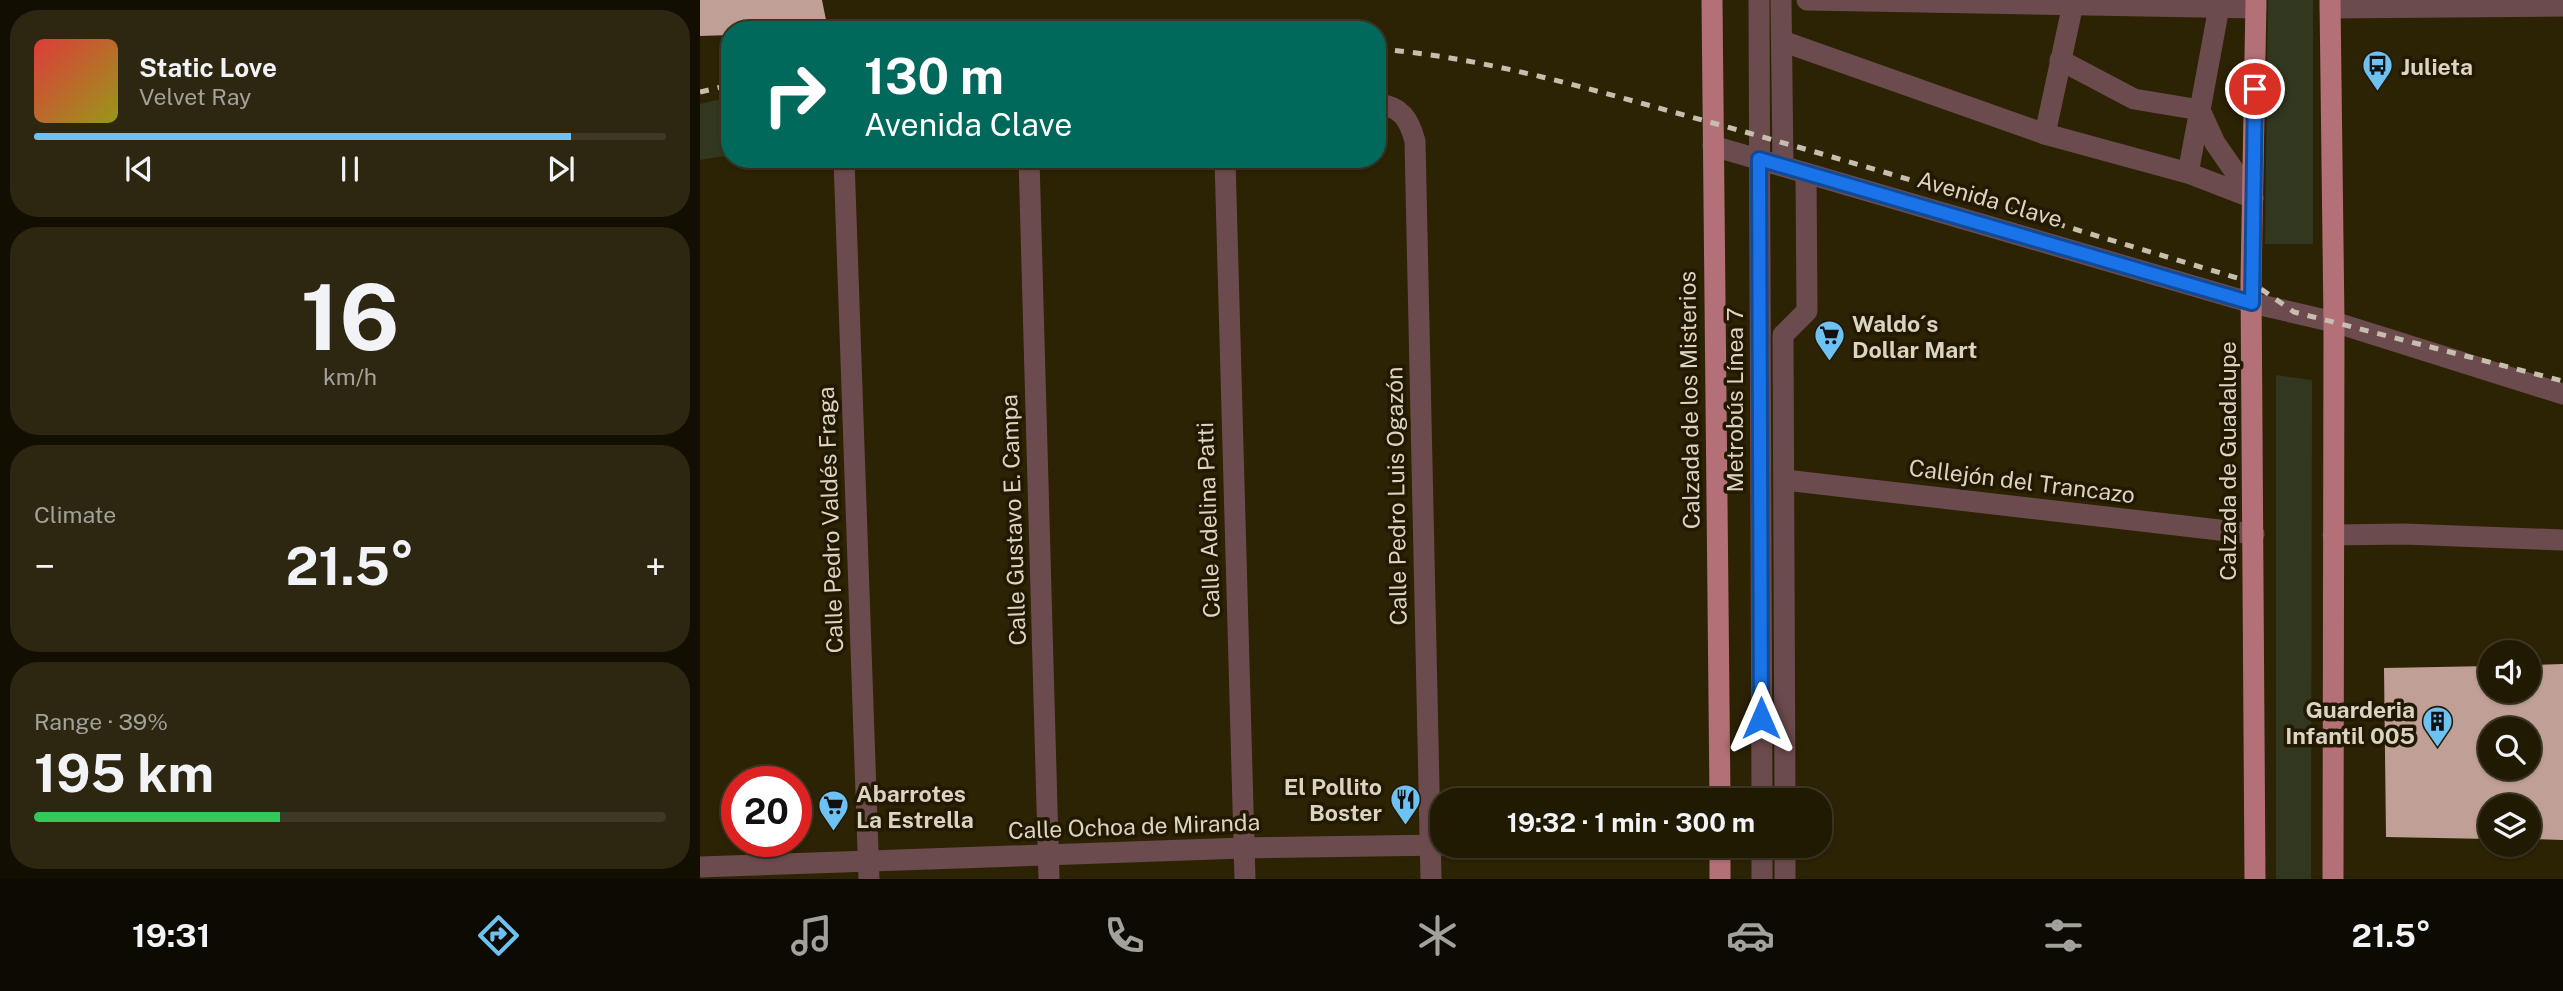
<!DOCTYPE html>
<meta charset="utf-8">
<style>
:root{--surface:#211a03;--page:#2d2712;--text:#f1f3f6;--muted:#a2a19a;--line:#3e3825;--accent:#6ec2f3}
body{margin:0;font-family:"Public Sans",sans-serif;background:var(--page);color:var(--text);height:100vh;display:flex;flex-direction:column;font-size:26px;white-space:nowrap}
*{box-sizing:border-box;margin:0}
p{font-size:23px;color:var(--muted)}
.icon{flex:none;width:38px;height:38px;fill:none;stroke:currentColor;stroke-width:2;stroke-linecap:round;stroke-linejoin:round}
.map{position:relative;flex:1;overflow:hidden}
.panel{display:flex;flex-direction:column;gap:10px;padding:10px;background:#120e02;width:700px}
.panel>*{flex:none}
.banner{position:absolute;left:21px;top:21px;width:665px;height:147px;border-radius:28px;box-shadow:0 2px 5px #0004,0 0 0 2px var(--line);background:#00695c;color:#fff;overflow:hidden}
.fabs{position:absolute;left:1778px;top:640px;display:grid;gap:14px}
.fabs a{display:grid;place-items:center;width:63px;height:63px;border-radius:50%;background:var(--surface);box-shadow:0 2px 5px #0004,0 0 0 2px var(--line);font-size:35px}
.speed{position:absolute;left:21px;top:766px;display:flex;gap:14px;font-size:35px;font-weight:700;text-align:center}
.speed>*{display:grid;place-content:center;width:91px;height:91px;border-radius:50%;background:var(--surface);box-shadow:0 2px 5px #0004,0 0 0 2px var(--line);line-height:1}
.speed .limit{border:10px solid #d22;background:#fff;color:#111}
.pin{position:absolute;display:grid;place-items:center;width:60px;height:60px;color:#fff;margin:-30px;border:4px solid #fff;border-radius:50%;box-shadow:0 2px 7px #0007}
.me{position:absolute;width:77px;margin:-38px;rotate:0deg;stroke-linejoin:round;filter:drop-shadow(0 0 5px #0008)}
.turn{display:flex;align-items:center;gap:24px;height:147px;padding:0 28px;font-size:32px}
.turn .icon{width:91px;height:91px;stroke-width:2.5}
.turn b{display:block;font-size:49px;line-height:60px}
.big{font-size:52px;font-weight:700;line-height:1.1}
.panel .widget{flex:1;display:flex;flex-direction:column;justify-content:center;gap:10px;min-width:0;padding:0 24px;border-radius:28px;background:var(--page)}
.panel .dial{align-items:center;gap:0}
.dial b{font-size:91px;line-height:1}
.song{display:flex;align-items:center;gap:21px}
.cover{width:84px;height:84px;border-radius:10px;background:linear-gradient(135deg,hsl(0 70% 55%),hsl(60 70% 35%))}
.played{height:7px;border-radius:4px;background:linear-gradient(90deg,var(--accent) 85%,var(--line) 85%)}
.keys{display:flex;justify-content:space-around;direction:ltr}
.heat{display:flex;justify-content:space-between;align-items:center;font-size:38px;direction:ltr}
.charge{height:10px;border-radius:5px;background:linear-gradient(90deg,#34c759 39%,var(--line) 0)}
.trip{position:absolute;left:730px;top:788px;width:402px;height:70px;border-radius:28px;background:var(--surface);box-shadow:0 2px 5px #0004,0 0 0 2px var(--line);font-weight:700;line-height:70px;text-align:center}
.menu{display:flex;height:112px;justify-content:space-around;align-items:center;background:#0d0a01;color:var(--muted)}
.menu .icon{width:49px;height:49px}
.menu .on{color:var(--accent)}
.menu b{font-size:32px;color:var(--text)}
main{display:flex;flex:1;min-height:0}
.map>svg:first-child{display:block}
.green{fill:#32371f}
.building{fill:#c0a096;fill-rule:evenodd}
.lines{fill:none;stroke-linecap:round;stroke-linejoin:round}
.minor{stroke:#6c4b4e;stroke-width:21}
.major{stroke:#b37077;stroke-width:21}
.rail{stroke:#c6bfad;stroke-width:5;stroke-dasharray:9 9;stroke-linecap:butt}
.route-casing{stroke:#114b97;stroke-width:18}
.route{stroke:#1a73e8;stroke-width:12}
.labels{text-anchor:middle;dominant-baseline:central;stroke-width:7;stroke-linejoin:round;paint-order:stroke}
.poi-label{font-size:23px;font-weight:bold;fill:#dad4c3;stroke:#231900;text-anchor:start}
.street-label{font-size:23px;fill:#dad4c3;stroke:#231900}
</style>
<main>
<section class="panel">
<div class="widget">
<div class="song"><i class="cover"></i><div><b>Static Love</b><p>Velvet Ray</p></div></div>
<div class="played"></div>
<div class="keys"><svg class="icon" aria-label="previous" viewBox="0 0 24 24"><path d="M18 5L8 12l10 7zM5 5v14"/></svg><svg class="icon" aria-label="pause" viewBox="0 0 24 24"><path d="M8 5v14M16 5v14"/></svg><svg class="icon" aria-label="next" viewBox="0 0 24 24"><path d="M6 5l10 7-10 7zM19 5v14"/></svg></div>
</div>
<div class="widget dial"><b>16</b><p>km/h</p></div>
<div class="widget"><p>Climate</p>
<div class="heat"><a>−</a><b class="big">21.5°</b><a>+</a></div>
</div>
<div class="widget"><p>Range · 39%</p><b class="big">195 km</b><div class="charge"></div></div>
</section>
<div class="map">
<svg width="1863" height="879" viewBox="0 0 1863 879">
<rect width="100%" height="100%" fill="#2c2204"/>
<g class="green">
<path d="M1568,0H1613V244H1565Z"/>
<path d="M30,97V155L0,160V104Z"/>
<path d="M1576,375L1612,380L1611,879H1576Z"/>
</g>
<g class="building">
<path d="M0,0H122L128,30H30V35L0,36Z"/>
<path d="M1863,664V840L1829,839V807H1790V839L1686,837L1684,668L1790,666V691H1829V665ZM1790,730H1829V768H1790Z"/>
</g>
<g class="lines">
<g class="minor">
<path d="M1059,0L1062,800"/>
<path d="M1081,0L1083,166"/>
<path d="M1107,0L1556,8"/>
<path d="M1630,8L1863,6"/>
<path d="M1082,41L1345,134L1488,173L1553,198"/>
<path d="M1360,60L1434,99L1500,110L1519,7"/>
<path d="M677,104C701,106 709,119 715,141L731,879"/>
<path d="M1500,110L1515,143L1553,198"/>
<path d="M1345,134L1373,4"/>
<path d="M1013,146L1552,303L1634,322L1863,394"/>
<path d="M144,159L169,879"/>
<path d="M329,159L349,879"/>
<path d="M525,159L545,879"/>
<path d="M1488,173L1500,110"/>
<path d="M1085,480L1554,534"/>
<path d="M1633,535L1704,534L1863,540"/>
<path d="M1085,800L1083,335L1107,311L1106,173"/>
<path d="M1062,845V879"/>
<path d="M1085,845V879"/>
<path d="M0,867L543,848L744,845"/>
</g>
<g class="major">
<path d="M1012,0L1020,800"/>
<path d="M1630,0L1634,322L1633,879"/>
<path d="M1020,845V879"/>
<path d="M1555,879L1551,282L1556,0"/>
</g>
<g class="rail">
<path d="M425,30H439"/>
<path d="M677,49C793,58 902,93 1013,123C1193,173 1372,229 1551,282L1594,312L1863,381"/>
<path d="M0,92L30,85"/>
</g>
</g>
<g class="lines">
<defs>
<path id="route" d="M1061,718L1059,159L1552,303L1555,89"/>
</defs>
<use href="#route" class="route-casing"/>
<use href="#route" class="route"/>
</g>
<defs>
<symbol id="bus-pin" viewBox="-11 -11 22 30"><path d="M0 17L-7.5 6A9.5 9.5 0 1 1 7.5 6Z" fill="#6ec2f3" stroke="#231900"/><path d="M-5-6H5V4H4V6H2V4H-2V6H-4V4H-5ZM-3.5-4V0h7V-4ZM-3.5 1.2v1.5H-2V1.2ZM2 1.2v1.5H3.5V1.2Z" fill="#111"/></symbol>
<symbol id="supermarket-pin" viewBox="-11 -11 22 30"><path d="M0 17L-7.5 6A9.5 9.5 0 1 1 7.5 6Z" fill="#6ec2f3" stroke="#231900"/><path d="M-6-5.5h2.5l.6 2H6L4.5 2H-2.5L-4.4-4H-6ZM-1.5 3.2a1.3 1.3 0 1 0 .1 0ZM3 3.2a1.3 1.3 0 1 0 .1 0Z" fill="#111"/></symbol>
<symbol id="building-pin" viewBox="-11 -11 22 30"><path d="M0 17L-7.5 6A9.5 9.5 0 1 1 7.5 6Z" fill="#6ec2f3" stroke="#231900"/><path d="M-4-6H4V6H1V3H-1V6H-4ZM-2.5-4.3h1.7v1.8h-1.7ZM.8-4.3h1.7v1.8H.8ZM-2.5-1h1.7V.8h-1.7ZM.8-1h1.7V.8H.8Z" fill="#111"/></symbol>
<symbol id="restaurant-pin" viewBox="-11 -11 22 30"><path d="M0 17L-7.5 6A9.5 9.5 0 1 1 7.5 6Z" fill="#6ec2f3" stroke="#231900"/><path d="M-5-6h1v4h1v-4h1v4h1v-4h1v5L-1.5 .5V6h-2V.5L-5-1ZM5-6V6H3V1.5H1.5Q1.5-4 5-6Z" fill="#111"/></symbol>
</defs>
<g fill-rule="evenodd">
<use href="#bus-pin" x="1660" y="48" width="35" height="47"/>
<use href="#supermarket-pin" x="1112" y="318" width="35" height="47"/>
<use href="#building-pin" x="1720" y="704" width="35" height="47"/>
<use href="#restaurant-pin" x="688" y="782" width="35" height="47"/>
<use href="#supermarket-pin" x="116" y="788" width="35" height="47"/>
</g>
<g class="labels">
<g class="poi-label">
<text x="1701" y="66">Julieta</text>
<text x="1152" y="323">Waldo´s<tspan x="1152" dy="26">Dollar Mart</tspan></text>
<text x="1715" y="709" text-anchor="end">Guarderia<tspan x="1715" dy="26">Infantil 005</tspan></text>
<text x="682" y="786" text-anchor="end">El Pollito<tspan x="682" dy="26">Boster</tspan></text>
<text x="156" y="793">Abarrotes<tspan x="156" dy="26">La Estrella</tspan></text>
</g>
<g class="street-label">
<text transform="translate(1290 199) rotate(16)">Avenida Clave</text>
<text transform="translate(989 400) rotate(-91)">Calzada de los Misterios</text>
<text transform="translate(1034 400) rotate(-90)">Metrobús Línea 7</text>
<text transform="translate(1527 461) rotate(-90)">Calzada de Guadalupe</text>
<text transform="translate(1322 481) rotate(7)">Callejón del Trancazo</text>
<text transform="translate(696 496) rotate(-91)">Calle Pedro Luis Ogazón</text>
<text transform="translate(130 520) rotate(-92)">Calle Pedro Valdés Fraga</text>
<text transform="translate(313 520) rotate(-92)">Calle Gustavo E. Campa</text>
<text transform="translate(508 520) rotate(-92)">Calle Adelina Patti</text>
<text transform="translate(434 826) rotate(-2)">Calle Ochoa de Miranda</text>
</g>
</g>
</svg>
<div class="fabs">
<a><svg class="icon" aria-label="sound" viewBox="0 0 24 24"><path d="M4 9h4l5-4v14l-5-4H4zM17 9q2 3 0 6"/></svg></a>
<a><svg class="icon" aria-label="search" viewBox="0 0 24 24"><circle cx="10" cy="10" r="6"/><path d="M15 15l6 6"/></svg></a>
<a><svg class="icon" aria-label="layers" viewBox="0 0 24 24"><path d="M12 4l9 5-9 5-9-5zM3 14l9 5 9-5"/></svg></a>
</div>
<div class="speed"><div class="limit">20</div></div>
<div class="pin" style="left:1555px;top:89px;background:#d93025"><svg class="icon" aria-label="arrive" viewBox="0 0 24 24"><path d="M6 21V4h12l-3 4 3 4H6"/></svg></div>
<svg class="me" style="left:1061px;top:718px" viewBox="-20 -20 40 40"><path d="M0-17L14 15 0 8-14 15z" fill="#1a73e8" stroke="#fff" stroke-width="4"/></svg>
<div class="trip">19:32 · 1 min · 300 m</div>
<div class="banner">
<div class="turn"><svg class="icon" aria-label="right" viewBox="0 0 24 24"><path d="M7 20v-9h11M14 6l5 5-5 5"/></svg><div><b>130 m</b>Avenida Clave</div></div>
</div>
</div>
</main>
<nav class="menu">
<b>19:31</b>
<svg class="icon on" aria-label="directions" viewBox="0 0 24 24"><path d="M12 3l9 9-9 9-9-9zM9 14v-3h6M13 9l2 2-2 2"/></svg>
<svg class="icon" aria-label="music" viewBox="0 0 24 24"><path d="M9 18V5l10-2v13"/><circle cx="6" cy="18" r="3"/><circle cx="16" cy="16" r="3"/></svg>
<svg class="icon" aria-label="phone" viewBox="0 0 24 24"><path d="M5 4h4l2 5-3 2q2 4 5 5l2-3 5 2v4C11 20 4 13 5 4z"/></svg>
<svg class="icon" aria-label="climate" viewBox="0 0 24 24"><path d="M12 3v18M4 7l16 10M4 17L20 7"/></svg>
<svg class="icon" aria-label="car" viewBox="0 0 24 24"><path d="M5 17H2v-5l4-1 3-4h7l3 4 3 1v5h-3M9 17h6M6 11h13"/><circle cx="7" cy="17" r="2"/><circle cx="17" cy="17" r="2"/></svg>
<svg class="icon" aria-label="filters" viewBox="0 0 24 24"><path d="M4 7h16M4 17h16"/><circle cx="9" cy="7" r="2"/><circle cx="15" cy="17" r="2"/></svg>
<b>21.5°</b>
</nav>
